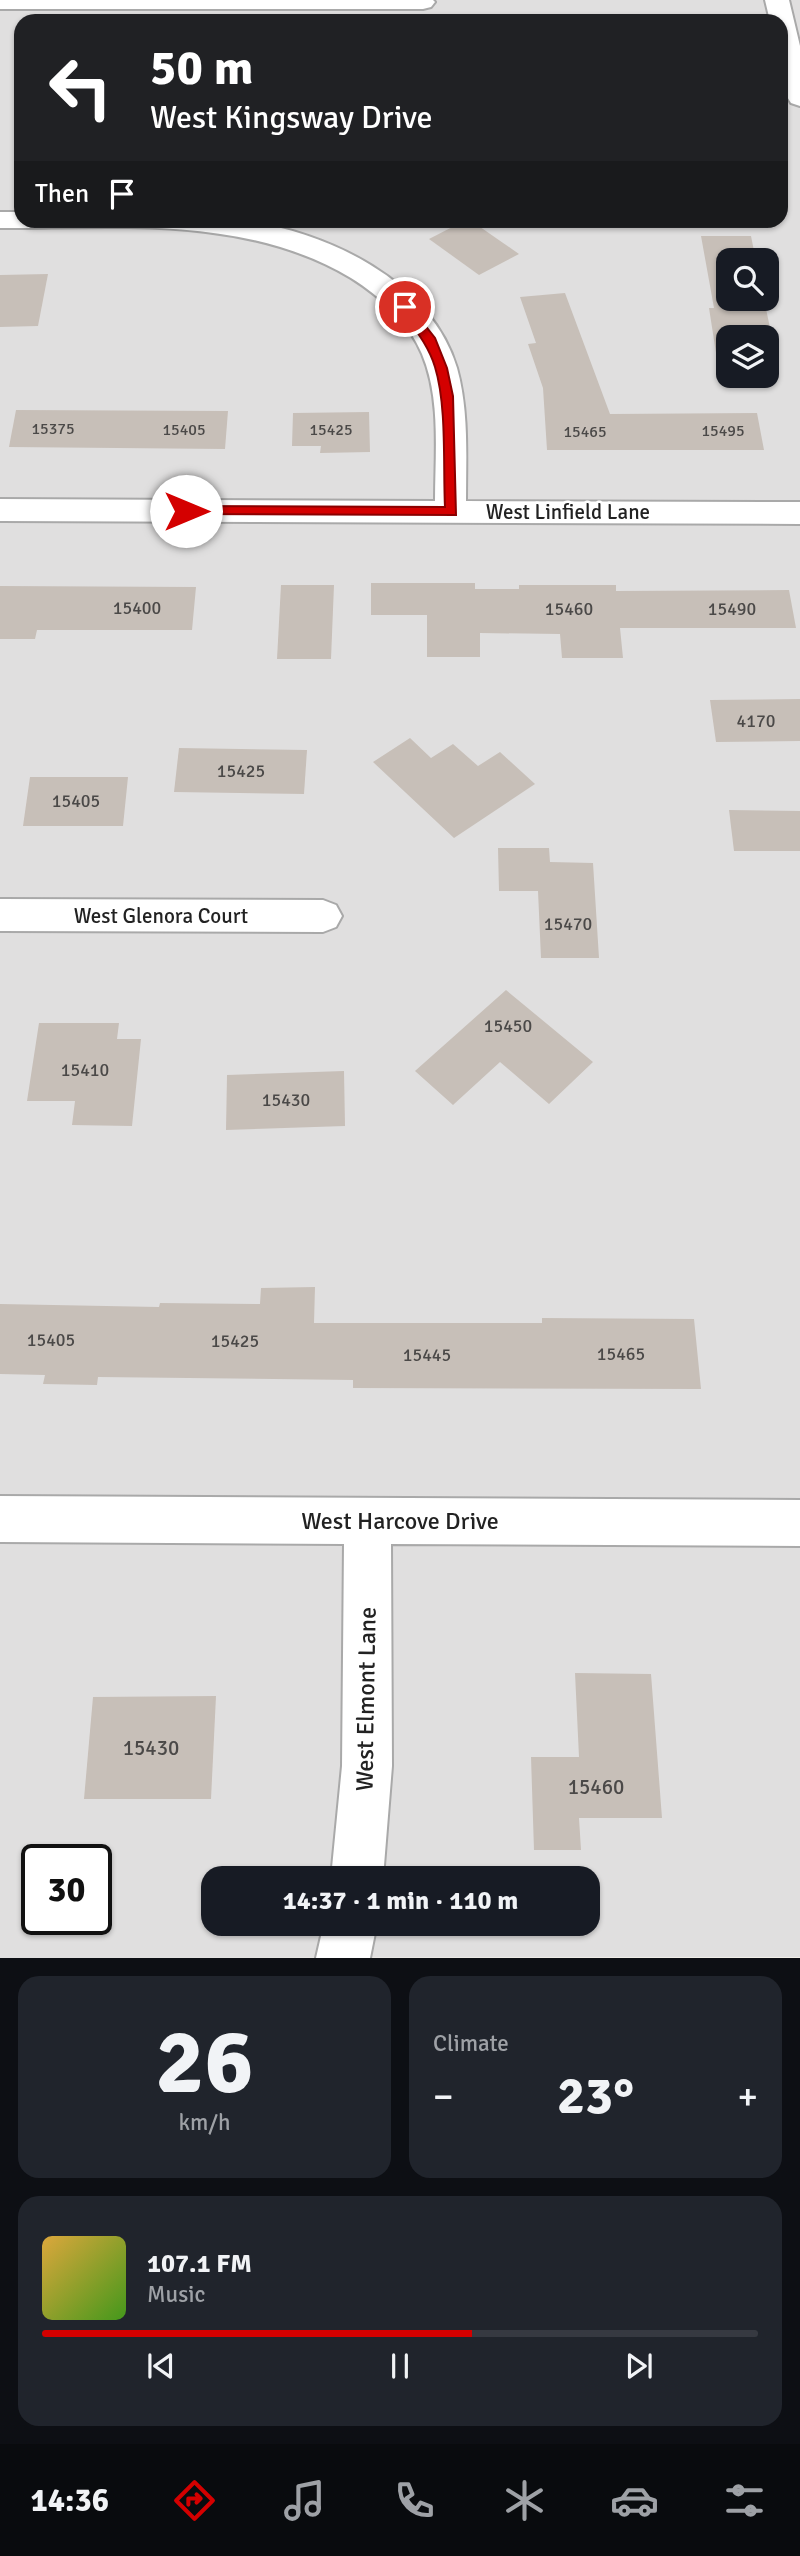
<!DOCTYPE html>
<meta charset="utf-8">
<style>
:root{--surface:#171b24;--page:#20242c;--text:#f1f3f6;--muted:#9ea1a6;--line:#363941;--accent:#d40000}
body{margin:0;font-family:Signika,sans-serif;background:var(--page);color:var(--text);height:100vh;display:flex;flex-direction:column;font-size:26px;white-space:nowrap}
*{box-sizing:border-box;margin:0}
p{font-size:23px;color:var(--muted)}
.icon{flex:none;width:38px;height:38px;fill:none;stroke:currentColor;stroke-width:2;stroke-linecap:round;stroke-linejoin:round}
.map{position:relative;height:1958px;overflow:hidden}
.side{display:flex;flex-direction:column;gap:18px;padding:18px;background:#0d0f14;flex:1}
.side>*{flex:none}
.guide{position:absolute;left:14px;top:14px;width:774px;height:214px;border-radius:21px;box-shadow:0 2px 5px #0004;background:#202124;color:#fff;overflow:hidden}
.fabs{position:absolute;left:716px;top:248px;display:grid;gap:14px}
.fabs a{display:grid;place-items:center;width:63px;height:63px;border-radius:14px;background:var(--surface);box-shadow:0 2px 5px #0004;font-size:35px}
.speed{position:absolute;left:21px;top:1844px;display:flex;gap:14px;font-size:35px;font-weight:700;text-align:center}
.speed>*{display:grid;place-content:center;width:91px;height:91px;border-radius:50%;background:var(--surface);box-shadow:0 2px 5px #0004;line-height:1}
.speed .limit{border:4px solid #111;border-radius:10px;background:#fff;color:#111}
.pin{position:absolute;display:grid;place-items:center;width:60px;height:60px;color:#fff;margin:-30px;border:4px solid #fff;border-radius:50%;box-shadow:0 2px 7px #0007}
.me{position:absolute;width:77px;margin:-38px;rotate:90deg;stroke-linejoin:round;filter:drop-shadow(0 0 5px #0008)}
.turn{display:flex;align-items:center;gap:24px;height:147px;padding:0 21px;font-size:32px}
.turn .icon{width:91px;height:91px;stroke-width:2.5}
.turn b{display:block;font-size:49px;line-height:60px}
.then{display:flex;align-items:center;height:66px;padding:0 21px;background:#0003;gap:14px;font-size:26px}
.big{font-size:52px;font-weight:800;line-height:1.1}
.side .widget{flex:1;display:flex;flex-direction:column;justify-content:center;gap:10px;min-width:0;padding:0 24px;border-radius:21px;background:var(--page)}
.side .dial{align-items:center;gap:0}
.dial b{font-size:91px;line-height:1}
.song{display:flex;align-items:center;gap:21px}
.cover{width:84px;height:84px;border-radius:10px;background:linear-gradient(135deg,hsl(40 70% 55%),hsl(100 70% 35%))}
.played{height:7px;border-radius:4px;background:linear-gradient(90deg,var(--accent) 60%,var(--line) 60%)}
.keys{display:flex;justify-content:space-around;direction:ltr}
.heat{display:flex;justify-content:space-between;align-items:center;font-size:38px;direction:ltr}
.side .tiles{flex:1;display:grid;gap:18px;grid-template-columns:1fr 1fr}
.widget:last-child{grid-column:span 2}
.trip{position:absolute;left:201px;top:1866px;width:399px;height:70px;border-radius:21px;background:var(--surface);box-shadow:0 2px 5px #0004;font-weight:800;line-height:70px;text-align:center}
.dock{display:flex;height:112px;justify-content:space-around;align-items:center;background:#090b0e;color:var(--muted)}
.dock .icon{width:49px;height:49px}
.dock .selected{color:var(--accent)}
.dock b{font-size:32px;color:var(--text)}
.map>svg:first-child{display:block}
.residential{fill:#e0dfdf;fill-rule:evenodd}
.building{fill:#c7bfb8}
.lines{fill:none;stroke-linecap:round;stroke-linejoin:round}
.street-casing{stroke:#a9a9a9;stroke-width:4}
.street{fill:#fff;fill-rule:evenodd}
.route{fill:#d40000;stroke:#8a0000;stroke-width:2}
.labels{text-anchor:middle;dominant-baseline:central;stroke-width:5;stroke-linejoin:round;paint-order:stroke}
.far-number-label{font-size:16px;fill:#4b4948}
.number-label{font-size:18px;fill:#4b4948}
.street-label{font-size:21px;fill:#222;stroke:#fff}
.near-number-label{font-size:21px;fill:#4b4948}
.near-street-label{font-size:24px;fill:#222;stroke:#fff}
</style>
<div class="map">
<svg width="800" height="1958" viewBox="0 0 800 1958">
<rect width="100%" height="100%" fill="#f2efe9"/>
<path class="residential" d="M0,0H800V1957L0,1958ZM21,21H780V220H21ZM728,261H766V299H728ZM728,338H766V376H728ZM37,1860H96V1920H37ZM214,1878H588V1923H214Z"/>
<g class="building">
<path d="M466,220H470L519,254L479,275L429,239Z"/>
<path d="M701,236H751L756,261H728V299H764L770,328H763L765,338H728V372H719L709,308H714Z"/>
<path d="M48,274L38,326L0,327V275Z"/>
<path d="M565,293L610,414L757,413L764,450H547L543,388L528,344L536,343L520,297Z"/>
<path d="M16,410L228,411L225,449L9,447Z"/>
<path d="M369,412L370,452L320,453L321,446H292L293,413Z"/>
<path d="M371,583H475V589H519V585H616V591L789,590L796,628H620L623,658H562L560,634L480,633V657H427V615H371Z"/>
<path d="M281,585H334L331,659H277Z"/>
<path d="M0,586L196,587L192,630H37L35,639H0Z"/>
<path d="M800,699V741L716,742L710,700Z"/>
<path d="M410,738L431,758L453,744L478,766L500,752L535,784L454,838L373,762Z"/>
<path d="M179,748L307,750L304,794L174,792Z"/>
<path d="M30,777H128L123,826H23Z"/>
<path d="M729,810L800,811V851H734Z"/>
<path d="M498,848H549L550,862L593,863L599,958H541L538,891H499Z"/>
<path d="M506,990L593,1062L549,1104L500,1062L453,1105L415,1071Z"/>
<path d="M39,1023H119L117,1039H141L132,1126L72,1125L75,1101H27Z"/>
<path d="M344,1071L345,1126L226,1130L227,1075Z"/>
<path d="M315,1287L314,1323H542V1318L694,1319L701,1389L353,1388V1380L98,1377L97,1385L43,1384L45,1375L0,1374V1304L159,1307L160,1303L260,1304L261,1288Z"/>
<path d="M575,1673L651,1674L662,1818H579L581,1850H534L531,1757H579Z"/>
<path d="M216,1696L211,1799H84L93,1697Z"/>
</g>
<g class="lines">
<defs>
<g id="street">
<path d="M0,0H433L435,2L431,7L423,9H0Z"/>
<path d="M765,0H789L800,46V106L791,103C776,81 780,46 780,21H770Z"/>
<path d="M0,212H21V220C71,220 120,220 170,220C194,220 220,218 245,221C328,232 431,281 457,368C469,411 466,457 466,501L800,502V524L0,521V499L435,501C435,453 441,399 422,354C408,321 381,297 351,278C246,215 117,228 0,228Z"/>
<path d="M0,899L323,900L336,905L342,916L336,927L323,932L0,931Z"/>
<path d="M0,1496L800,1500V1546L391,1544L392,1766L383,1878H331L342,1766L344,1544L0,1542Z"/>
<path d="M324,1923H377L370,1958H316Z"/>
</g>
</defs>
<use href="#street" class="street-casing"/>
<use href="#street" class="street"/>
</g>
<path class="route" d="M405,304L409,305L435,338L447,368L453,396L456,515L181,514V507L186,506L445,507C443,466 447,406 435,367C428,344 413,327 399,307Z"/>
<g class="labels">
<g class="far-number-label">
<text x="53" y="429">15375</text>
<text x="184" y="430">15405</text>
<text x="331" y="430">15425</text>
<text x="723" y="431">15495</text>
<text x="585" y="432">15465</text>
</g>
<g class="number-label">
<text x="137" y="608">15400</text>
<text x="569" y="609">15460</text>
<text x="732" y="609">15490</text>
<text x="756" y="721">4170</text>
<text x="241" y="771">15425</text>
<text x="76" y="801">15405</text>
<text x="568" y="924">15470</text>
<text x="508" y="1026">15450</text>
<text x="85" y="1070">15410</text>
<text x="286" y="1100">15430</text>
<text x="51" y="1340">15405</text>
<text x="235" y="1341">15425</text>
<text x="621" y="1354">15465</text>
<text x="427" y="1355">15445</text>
</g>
<g class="street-label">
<text x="568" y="512">West Linfield Lane</text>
<text x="161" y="916">West Glenora Court</text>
</g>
<g class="near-number-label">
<text x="151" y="1748">15430</text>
<text x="596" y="1787">15460</text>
</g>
<g class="near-street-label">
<text x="400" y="1521">West Harcove Drive</text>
<text transform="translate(366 1699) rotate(-89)">West Elmont Lane</text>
</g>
</g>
</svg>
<div class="fabs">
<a><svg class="icon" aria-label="search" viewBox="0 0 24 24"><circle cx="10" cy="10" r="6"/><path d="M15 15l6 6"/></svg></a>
<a><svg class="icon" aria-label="layers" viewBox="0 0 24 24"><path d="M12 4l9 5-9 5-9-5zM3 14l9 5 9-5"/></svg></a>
</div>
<div class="speed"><div class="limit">30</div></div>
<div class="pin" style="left:405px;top:307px;background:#d93025"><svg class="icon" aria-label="arrive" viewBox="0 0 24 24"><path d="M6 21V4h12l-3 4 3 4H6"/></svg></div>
<svg class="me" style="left:186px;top:511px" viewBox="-20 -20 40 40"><circle r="19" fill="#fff"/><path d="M0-13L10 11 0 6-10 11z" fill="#d40000"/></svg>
<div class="trip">14:37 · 1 min · 110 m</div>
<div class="guide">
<div class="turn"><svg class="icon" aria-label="left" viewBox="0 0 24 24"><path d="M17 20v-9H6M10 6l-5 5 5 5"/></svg><div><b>50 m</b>West Kingsway Drive</div></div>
<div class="then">Then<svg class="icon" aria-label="arrive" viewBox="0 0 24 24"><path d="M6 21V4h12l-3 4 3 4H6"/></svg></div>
</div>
</div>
<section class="side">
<div class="tiles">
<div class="widget dial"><b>26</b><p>km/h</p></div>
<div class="widget"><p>Climate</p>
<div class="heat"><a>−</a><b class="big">23°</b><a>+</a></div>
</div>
<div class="widget">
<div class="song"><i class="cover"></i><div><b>107.1 FM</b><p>Music</p></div></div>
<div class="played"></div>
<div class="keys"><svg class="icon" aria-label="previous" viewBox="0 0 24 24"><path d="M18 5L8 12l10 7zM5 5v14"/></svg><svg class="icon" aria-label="pause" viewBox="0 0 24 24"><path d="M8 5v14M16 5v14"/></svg><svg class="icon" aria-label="next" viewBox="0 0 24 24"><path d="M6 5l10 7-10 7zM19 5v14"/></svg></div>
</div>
</div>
</section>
<nav class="dock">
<b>14:36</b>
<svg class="icon selected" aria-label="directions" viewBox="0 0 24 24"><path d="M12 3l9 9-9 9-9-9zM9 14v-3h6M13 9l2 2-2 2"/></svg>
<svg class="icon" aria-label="music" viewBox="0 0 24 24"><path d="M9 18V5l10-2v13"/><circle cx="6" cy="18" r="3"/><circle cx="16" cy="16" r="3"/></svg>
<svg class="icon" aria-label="phone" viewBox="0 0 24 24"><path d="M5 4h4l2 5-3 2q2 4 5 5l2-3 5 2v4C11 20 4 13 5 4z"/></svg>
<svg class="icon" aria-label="climate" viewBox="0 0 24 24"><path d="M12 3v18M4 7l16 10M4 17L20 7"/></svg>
<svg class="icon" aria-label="car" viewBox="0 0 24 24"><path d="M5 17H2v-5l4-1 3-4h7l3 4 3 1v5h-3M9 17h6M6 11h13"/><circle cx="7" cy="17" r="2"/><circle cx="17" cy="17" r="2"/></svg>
<svg class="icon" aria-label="filters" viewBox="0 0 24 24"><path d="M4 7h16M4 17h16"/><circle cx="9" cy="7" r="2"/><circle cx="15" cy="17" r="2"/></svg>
</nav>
